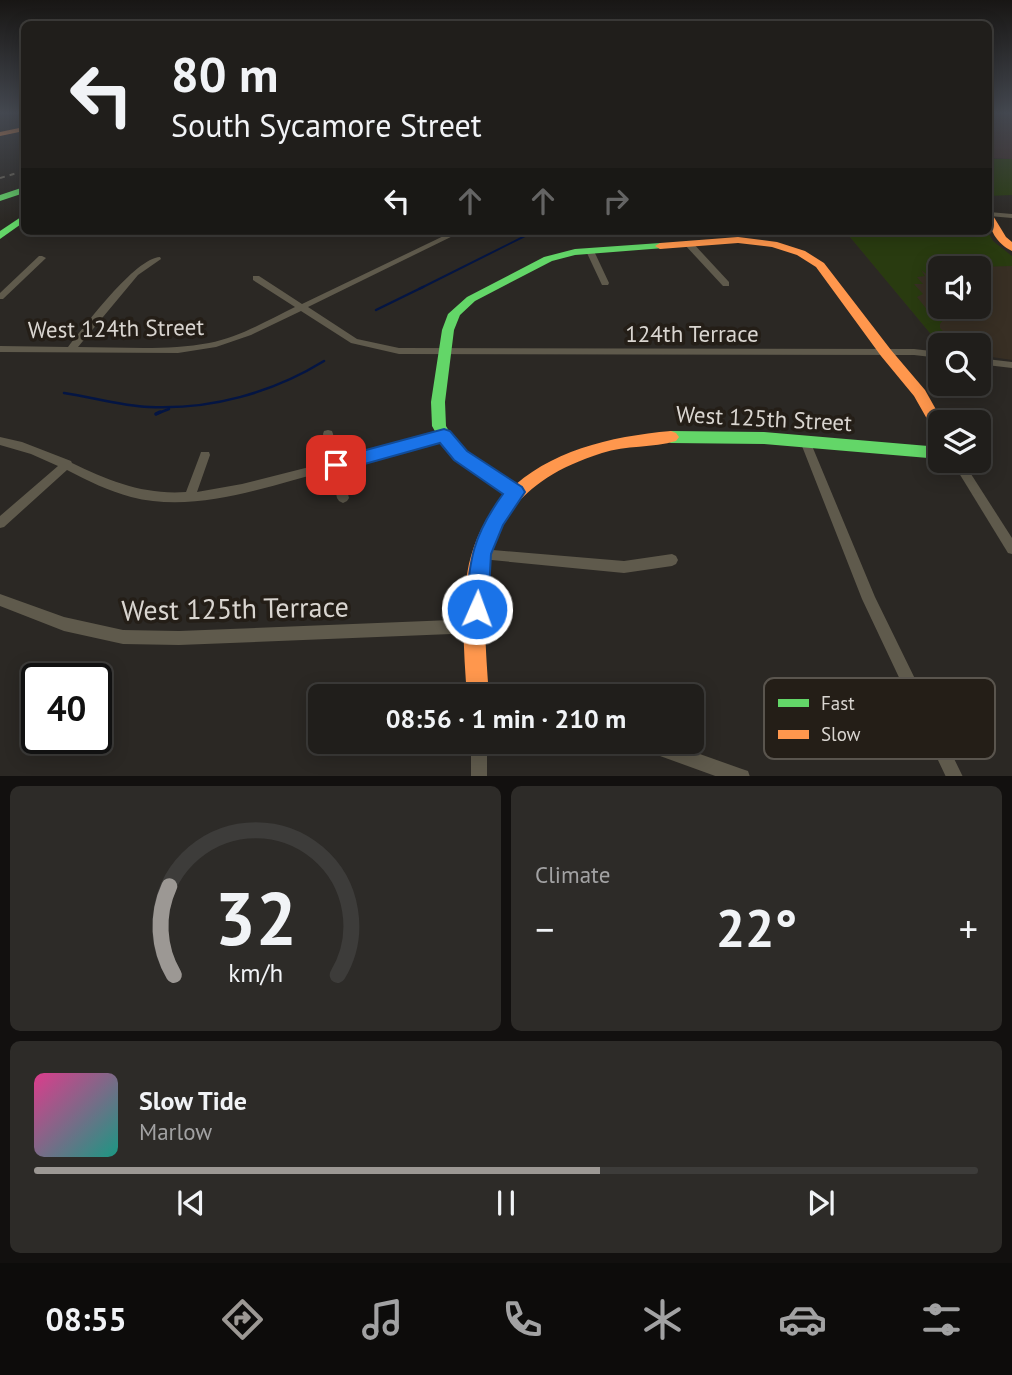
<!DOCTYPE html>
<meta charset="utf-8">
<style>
:root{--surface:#201e1b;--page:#2d2b28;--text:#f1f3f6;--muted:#a2a2a3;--line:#3d3c3a;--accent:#9c9894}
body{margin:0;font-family:"PT Sans",sans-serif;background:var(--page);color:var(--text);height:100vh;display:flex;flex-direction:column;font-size:26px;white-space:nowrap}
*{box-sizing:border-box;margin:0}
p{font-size:23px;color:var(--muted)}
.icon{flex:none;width:38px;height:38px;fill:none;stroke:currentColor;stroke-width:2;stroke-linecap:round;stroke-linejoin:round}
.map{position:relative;height:776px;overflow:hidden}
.details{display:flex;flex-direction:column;gap:10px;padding:10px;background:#12100f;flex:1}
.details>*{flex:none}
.banner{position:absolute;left:21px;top:21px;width:971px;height:214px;border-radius:10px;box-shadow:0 4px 18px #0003,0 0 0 2px var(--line);background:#201e1b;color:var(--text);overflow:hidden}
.controls{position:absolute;left:928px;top:256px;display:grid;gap:14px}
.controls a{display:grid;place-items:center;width:63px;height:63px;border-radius:10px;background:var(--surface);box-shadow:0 4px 18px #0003,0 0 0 2px var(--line);font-size:35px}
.speed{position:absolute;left:21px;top:663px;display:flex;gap:14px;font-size:35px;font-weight:700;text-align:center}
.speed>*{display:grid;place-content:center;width:91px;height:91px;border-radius:50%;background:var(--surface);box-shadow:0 4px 18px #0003,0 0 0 2px var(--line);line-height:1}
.speed .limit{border:4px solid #111;border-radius:10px;background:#fff;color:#111}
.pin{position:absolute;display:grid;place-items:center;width:60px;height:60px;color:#fff;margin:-30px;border-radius:14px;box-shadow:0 4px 10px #0006}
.me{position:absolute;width:77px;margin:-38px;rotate:2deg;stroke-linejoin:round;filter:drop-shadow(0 0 5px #0008)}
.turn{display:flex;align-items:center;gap:24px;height:147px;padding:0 35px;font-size:32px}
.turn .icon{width:91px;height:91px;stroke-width:2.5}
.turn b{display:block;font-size:49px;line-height:60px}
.lanes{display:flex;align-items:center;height:66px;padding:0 35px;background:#0003;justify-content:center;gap:35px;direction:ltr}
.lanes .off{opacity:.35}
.big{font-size:52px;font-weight:800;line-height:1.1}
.details .widget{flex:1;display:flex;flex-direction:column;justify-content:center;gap:10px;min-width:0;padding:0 24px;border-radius:10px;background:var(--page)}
.details .dial{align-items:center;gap:0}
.dial svg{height:182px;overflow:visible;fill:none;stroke:var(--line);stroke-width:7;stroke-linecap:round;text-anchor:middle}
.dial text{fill:var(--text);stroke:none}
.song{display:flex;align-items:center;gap:21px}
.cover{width:84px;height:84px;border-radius:10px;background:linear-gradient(135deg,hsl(330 70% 55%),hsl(170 70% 35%))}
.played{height:7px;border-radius:4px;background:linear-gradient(90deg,var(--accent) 60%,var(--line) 60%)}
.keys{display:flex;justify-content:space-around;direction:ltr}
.heat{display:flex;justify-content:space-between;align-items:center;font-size:38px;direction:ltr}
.details .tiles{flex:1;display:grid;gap:10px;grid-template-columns:1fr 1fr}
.widget:last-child{grid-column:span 2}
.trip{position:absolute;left:308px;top:684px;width:396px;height:70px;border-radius:10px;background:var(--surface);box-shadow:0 4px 18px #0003,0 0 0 2px var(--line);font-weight:800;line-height:70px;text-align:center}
.menu{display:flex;height:112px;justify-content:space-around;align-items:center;background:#0d0c0b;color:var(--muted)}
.menu .icon{width:49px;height:49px}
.menu .selected{color:var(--accent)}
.menu b{font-size:32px;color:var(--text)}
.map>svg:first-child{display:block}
.commercial{fill:#3c2b27}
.built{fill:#382f24;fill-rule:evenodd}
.green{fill:#293b10}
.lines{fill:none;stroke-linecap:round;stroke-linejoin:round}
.stream-far2{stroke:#041543;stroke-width:2}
.stream-far1{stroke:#041543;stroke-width:2.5}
.stream{stroke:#041543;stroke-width:3.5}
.street{fill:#5f5a4c;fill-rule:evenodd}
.fast{fill:#63d668;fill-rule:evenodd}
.slow{fill:#ff974d;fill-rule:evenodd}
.rail{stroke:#68645a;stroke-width:2;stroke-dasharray:5 5;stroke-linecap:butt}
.route{fill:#1a73e8;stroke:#114b97;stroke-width:2}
.labels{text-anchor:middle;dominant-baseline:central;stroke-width:7;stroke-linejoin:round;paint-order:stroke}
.street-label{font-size:23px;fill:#d9d5d0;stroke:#241e17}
.near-street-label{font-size:28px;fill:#d9d5d0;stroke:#241e17}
.key{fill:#241e17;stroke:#5a554e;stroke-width:2}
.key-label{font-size:19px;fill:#d9d5d0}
</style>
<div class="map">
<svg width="1012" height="777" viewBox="0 0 1012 777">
<rect width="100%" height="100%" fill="#2b2824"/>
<path class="commercial" d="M989,112H1012V159L989,158Z"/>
<path class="built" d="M845,231H987L993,241L1012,257V360L978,355V345H940ZM940,268H978V306H940Z"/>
<g class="green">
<path d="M989,159H1012V195L989,196Z"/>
<path d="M845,231H987L993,241L1012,256V266L940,268V279L929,276L921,270L925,276L917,277L923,284H914L923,294L917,297L933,317L944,319L940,324V328L953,342L952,345H940Z"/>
</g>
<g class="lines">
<path class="stream-far2" d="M419,289L535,231"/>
<g class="stream-far1">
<path d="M376,310L423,287"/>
<path d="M64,393C92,397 121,406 149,407C210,410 272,393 324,361"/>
<path d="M156,414L169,409"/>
</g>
<path class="stream" d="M156,414L160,412"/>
<g class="street">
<path d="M989,212L1012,214V218L989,216Z"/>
<path d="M454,231H463L308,307L357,339L399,348L914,349L940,352V358L914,355L399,354L351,343L301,311L251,335L216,347L178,353L0,352V346L68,347C85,326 135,258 160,257L161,259L138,275L78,347C121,347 167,351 209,343C240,337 268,320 295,307L253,280V276H259L302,304Z"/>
<path d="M685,241H691L729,282V286H723L685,245Z"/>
<path d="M587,249H590L594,251L609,283L608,285H602L601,283L586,251Z"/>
<path d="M39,256H42L46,258L3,299H0V293Z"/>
<path d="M978,358L1012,362V368L978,364Z"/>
<path d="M328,430L332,431L333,434L339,460L444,432L448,433L449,436L448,439L444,440L341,467L349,498L347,501L343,503L339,501L337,498L331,470C267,486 197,514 131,497C109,491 88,481 67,470L4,527L0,528V516L58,466L31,454L0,445V437L22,442L71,461L72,463C109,481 144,495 186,492L200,455L201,452H209L210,455L197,492L242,484L329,462L323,434L324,431Z"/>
<path d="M805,437L809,438L810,441L875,597L963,777H946L862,599L800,441L801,438Z"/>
<path d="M951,460H962L1012,538V554L1008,553Z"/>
<path d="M481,549L624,561L672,554L676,556L678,560L676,564L672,566L624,573L481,559L477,558L475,554L477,550Z"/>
<path d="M0,594L64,617L123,630L179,631L476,619L481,621L483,626L481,631L476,633L179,645L123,644L64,631L0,606Z"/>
<rect x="471" y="742" width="16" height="35"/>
<path d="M636,742H666L742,769L748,771L750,777H718L638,748Z"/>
</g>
<g class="fast">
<path d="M24,187V193L0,201V195Z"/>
<path d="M24,215V222L0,239V231Z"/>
<path d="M660,243L665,246L664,248L575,255L552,261L475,301L460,315L454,330L445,402L446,426L455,441L467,451L521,487L523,492L521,497L515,499L509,497L455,459L445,449L432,426L431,402L442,330L448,314L467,297L544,257L575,249Z"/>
<path d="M671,431L764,432L940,447V459L764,444L671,443L666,441L663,437L666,433Z"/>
</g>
<g class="slow">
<path d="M24,127V131L0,136V132Z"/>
<path d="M989,213L992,214L1006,237L1012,242V251C997,244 988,229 989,213Z"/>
<path d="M738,237L777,242L805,251L824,263L891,350L925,390L943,422H940V434L935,433L914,396L881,356L816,267L797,255L772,247L738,243L660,249L655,246L660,243Z"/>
<path d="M671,431L676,433L679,437L676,441C653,448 626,445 602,453C472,494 481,581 489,696H467C464,657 461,614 467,574C485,470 578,439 671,431Z"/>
</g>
<path class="rail" d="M0,178L24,171"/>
</g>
<linearGradient id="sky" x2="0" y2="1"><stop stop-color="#181614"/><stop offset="0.51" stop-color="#444850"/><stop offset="1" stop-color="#444850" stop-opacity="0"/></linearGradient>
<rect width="1012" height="221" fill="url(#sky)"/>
<path class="route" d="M444,429L450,431L467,451L522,487L525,492L503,525L491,554L488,609L485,617L477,620L469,617L466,609C470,558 472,537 503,494L454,460L440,443L336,472L329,469L327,465L329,460L336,458Z"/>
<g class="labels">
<g class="street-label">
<text transform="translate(116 328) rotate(-1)">West 124th Street</text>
<text x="692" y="333">124th Terrace</text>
<text transform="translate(764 418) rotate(3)">West 125th Street</text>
</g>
<g class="near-street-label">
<text transform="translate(235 608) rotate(-1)">West 125th Terrace</text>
</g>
</g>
<rect x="764" y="678" width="231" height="81" rx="10" class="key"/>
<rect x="778" y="699" width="31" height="8" fill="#63d668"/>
<rect x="778" y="730" width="31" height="9" fill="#ff974d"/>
<g class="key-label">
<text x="821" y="710">Fast</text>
<text x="821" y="741">Slow</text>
</g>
</svg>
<div class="controls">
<a><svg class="icon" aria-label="sound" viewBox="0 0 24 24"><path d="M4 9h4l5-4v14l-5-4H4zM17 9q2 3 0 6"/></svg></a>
<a><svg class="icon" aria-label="search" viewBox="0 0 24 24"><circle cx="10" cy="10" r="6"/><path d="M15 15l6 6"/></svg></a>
<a><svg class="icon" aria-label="layers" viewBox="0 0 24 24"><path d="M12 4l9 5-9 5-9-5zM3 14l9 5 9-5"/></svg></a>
</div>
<div class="speed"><div class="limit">40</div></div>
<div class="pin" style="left:336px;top:465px;background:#d93025"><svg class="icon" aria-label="arrive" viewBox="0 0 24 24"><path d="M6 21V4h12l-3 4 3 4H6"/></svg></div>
<svg class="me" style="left:477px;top:609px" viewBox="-20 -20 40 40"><circle r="17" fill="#1a73e8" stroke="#fff" stroke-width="3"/><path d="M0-11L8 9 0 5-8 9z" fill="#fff"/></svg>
<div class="trip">08:56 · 1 min · 210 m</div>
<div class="banner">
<div class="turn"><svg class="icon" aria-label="left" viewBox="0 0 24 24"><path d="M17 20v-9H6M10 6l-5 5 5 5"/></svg><div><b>80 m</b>South Sycamore Street</div></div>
<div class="lanes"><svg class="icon" aria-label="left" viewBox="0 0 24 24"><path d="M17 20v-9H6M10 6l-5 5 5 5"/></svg><svg class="icon off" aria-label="ahead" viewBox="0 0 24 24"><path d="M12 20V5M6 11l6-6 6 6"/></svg><svg class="icon off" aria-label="ahead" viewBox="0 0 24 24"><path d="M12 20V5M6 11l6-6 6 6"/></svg><svg class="icon off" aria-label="right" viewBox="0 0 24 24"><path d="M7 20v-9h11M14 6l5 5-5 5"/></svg></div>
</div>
</div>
<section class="details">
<div class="tiles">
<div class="widget dial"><svg viewBox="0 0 100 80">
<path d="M14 69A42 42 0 1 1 86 69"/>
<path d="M14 69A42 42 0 0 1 12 30" stroke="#9c9894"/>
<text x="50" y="56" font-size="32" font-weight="700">32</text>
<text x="50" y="72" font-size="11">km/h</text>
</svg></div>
<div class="widget"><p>Climate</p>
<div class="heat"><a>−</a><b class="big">22°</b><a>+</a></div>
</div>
<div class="widget">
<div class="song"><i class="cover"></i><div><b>Slow Tide</b><p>Marlow</p></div></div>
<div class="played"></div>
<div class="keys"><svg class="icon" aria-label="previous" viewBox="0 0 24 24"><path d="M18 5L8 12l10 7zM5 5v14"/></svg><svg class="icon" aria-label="pause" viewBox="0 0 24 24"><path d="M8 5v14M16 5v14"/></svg><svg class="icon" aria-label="next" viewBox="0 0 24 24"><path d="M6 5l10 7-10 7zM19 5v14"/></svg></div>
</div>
</div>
</section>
<nav class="menu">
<b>08:55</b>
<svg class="icon selected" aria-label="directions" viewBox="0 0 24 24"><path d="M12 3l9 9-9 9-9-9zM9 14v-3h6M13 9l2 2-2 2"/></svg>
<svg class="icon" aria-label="music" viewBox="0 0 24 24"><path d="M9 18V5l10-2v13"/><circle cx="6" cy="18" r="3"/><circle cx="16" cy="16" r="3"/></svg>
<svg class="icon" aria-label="phone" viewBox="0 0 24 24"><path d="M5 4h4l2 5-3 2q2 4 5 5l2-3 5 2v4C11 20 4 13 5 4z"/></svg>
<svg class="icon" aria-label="climate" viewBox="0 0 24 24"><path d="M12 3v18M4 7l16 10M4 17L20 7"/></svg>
<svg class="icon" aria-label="car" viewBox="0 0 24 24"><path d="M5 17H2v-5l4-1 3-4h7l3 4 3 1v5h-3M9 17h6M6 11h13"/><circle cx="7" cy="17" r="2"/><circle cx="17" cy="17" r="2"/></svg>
<svg class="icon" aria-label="filters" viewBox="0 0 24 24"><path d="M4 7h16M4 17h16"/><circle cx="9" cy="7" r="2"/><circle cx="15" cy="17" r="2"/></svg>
</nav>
